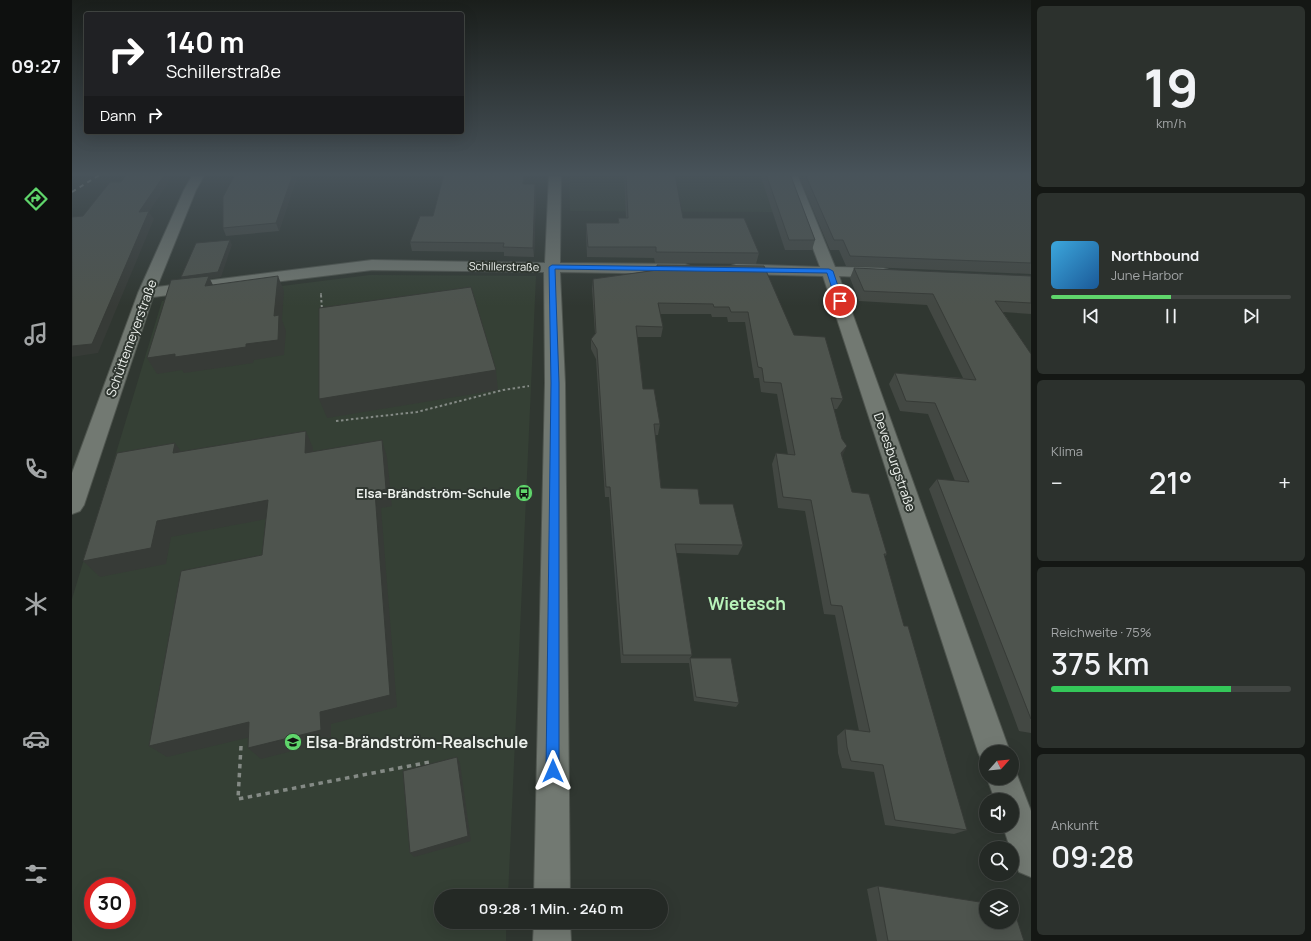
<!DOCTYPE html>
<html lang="de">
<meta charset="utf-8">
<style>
:root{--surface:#242925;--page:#2c312d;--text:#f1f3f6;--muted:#a3a6a7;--line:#414542;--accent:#5fd56b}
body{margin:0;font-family:Manrope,sans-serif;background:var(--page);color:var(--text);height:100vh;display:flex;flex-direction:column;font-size:15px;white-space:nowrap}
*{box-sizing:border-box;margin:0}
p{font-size:13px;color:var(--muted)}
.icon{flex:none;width:22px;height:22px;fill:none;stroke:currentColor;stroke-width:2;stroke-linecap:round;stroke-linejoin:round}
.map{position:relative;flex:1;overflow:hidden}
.panel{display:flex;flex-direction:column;gap:6px;padding:6px;background:#141714;width:280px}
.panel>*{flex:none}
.guide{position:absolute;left:12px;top:12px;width:380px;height:122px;border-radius:4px;box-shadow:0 4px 16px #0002,0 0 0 1px var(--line);background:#202124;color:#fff;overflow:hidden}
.needle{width:26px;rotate:63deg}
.buttons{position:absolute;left:907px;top:745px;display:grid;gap:8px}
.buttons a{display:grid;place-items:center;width:40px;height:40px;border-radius:50%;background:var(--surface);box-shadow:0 4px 16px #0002,0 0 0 1px var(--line);font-size:20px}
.speed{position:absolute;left:12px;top:877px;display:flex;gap:8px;font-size:20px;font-weight:700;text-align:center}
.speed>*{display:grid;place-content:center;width:52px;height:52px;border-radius:50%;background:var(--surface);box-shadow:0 4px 16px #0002,0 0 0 1px var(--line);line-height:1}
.speed .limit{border:6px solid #d22;background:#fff;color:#111}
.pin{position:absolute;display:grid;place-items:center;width:34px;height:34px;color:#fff;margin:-17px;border:2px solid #fff;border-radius:50%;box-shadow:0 1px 4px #0007}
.me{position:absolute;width:44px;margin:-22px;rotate:0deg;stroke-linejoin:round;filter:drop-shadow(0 0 3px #0008)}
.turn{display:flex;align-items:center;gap:14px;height:84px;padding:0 16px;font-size:18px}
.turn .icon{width:52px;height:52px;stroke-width:2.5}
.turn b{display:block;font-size:28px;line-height:34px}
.then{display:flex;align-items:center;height:38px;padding:0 16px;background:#0003;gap:8px;font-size:15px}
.big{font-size:30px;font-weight:600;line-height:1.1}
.panel .card{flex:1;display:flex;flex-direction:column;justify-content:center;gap:6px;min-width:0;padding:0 14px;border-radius:6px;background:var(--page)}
.panel .dial{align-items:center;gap:0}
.dial b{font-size:52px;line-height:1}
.song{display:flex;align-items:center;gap:12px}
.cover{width:48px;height:48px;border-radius:6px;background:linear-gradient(135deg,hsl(200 70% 55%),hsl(210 70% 35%))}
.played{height:4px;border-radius:2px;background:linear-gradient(90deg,var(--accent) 50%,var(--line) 50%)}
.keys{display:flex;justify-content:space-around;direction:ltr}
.heat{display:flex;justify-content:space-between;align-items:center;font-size:22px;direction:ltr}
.charge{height:6px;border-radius:3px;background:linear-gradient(90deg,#34c759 75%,var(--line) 0)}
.trip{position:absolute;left:362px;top:889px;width:234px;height:40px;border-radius:20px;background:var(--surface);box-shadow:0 4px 16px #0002,0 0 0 1px var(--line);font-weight:600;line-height:40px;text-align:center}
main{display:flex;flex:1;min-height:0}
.dock{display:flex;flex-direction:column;width:72px;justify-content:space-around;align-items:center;background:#0e100f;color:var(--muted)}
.dock .icon{width:28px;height:28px}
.dock .active{color:var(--accent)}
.dock b{font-size:18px;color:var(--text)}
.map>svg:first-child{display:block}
.built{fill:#354035;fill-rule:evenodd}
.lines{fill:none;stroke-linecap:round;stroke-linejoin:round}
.street-casing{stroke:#4f554f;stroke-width:2}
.path-far2{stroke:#848a85;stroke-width:1.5;stroke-dasharray:2 2;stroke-linecap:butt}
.path-far1{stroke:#848a85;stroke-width:2;stroke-dasharray:2.5 2.5;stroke-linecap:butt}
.path{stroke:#848a85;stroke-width:3.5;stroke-dasharray:4.5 4.5;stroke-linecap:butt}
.street{fill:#727972;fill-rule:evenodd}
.rail{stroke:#aaafaa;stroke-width:2;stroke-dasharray:4.5 4.5;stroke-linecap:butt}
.wall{fill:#434843}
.shaded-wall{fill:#373b37}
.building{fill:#4e544e;stroke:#373b37}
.route{fill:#1a73e8;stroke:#114b97}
.labels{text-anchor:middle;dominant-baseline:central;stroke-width:4;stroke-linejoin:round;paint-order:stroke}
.far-street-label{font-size:11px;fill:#edf1ed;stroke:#303731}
.street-label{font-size:13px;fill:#edf1ed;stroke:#303731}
.poi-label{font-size:13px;font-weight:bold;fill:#edf1ed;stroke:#303731;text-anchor:end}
.near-poi-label{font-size:16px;font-weight:bold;fill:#edf1ed;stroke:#303731;text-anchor:start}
.district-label{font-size:17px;font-weight:bold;fill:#b8f4ba;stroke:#303731}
</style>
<main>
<nav class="dock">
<b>09:27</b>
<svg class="icon active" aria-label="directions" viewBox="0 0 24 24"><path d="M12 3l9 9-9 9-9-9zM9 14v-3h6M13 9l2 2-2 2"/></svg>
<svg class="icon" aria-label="music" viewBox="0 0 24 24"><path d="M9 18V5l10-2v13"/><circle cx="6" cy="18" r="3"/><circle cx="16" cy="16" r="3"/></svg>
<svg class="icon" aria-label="phone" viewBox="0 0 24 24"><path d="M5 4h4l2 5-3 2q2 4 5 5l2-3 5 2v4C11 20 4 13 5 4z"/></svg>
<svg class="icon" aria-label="climate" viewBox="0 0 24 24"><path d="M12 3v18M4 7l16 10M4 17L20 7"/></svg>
<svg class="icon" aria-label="car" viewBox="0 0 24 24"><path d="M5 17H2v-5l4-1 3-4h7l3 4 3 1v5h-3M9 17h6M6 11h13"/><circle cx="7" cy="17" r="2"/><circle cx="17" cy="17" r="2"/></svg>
<svg class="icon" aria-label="filters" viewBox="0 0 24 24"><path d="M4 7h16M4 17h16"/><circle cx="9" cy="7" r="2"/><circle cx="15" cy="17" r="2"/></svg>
</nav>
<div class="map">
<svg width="959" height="941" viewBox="0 0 959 941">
<rect width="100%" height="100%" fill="#303731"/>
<g class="built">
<path d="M497,174H703L717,212L498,211Z"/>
<path d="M298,275L464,276L436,896H369V922H434V941H0V599L90,301ZM21,886H55V920H21Z"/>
</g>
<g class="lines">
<defs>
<g id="street">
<path d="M121,174H133L124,190L85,287L300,260L473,263L477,174H489L488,263L613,264L618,266L621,269L618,272L613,274L488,272L493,383L498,896H462L473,383L472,272L300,270L81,297L12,505L8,511L0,514V473L66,293L112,190Z"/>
<path d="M713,174H725L763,267L811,268L817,270L819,273L817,276L811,278L767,276L938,752H914V764L911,763L906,752L751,276L664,274L659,272L656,269L659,266L664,264L748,267Z"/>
<path d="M940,766L942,767L959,811V877L947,872L940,855V848H938L931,826H940V800H923L915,778H940Z"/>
<path d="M462,922H498L499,941H461Z"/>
</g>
</defs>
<use href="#street" class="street-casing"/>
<path class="path-far2" d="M249,293V296"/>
<g class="path-far1">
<path d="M249,295L250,310"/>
<path d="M264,421L345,412L431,390L457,386"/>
</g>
<path class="path" d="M169,746L166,799L358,762"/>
<use href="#street" class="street"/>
<path class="rail" d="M0,192L29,174"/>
</g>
<g class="wall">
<path d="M163,174H226L207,231L154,236L151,228Z"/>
<path d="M372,174H453L452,184L464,193L462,257L432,256V252L340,251L338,242L361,216Z"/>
<path d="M552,174H603L611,218L687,253L684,264L583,263L582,258L515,257L514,233V223H546V218H554Z"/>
<path d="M688,174H718L743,240L740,250H713Z"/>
<path d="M726,174H959V274L774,266L767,250H758Z"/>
<path d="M585,265L722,335L771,399L765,409H762L770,456L780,492L815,554L812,557L832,626L895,830L882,834L813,825L802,772L770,768L766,753L765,736L773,729L787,731L763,615L752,614L733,511L706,508L700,464L704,453L716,455L705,394L689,392L687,378H682L673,322H656L655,317H640L639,314H588L591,327L589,337H565L571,389L588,424L586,435H583L589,488L628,504L671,545L666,555L604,553L620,655L618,658L667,703L664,707L622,701L617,663H549L537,497H533L524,359L519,349V339L523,334L520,289L521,279L584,270Z"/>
<path d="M782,268L959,276V314L931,312L959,354V733L947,731L857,489L865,479L883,481L856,414L828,411L817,384L823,373L891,378L855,305L787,301L778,278Z"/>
<path d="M806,886L952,941H805L795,889Z"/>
</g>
<g class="shaded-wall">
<path d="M93,174H95L98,180L77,212L82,219L26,353L0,357V346L67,212Z"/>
<path d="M221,174H226L207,231L204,223Z"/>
<path d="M452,174H453L451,193V184Z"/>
<path d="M463,184L464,193L462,257L461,248Z"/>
<path d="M158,240L160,245L149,277L138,279L144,291L112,282L109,277Z"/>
<path d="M206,276L212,291L210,320L214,331L212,355L182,360L181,363L112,373L110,370L85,374L75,358L174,344L202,316Z"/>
<path d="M424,370L426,390L255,418L247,399Z"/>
<path d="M234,431L241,448V470L233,453Z"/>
<path d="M310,440L315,457L320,506L309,508L325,707L259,724V741L189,759L176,748L248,712L303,492Z"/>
<path d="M103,443L115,460L101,453Z"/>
<path d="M775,446L770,457L769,453Z"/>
<path d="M196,500L205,517L99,537L94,564L28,577L11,561L85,521Z"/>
<path d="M177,722L191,734L95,757L77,746Z"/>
<path d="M385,757L388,763L399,841L342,857L338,853Z"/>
</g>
<g class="building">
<path d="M55,174H93L67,212L77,211L20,344L0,346V217L11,216L38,182H49Z"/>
<path d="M163,174H221L204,223L151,228V197Z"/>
<path d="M372,174H452L451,184H463L461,248L431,247L432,243L338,242L348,216H361Z"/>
<path d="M554,174H603L611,218H672L687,253L584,252V247H516L514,223H547L546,218H556Z"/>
<path d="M694,174H718L743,240H717Z"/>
<path d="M733,174H959V263L778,256L771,240H762Z"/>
<path d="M158,240L146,272L109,277L124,243Z"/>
<path d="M585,265L692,266L722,335L753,337L771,399L759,398L770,439L775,446L769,453L780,492L797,494L815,554H812L832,626H836L895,830L823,820L811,765L779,761L775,747L773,729L798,732L770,606L759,605L739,500L711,497L704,453L723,455L709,383L692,382L690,368L686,367L676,312H659L657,307H642L641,304L586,303L591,327L564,326L571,389H582L588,424H582L589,488L626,489L628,504H661L671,545L603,544L620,655H551L538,487H534L525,349L519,339L524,333L521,279L585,270Z"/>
<path d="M782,268L959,276V303L923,301L959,354V719L865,479L897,482L863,403L834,401L823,373L904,380L861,294L792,291Z"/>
<path d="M137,276L133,286L206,276L202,316L207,315L206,340L174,344V347L103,357V354L75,358L99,280Z"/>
<path d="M399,287L424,370L247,399V308Z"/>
<path d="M234,431L233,453L310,440L314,489L303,492L318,695L248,712L249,730L176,748L177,722L77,746L109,571L190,555L196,500L85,521L79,548L11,561L45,453L103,443L101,453Z"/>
<path d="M618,658H659L667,703L624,697Z"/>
<path d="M385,757L396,836L338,853L331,771Z"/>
<path d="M806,886L914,903V922H940V906L941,907L952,941H816Z"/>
</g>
<linearGradient id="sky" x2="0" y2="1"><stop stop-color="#1a1e1b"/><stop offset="0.57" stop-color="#48535a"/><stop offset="1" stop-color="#48535a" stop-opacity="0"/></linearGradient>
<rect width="959" height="306" fill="url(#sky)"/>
<path class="route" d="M480,265L757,269L761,271L771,301L768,303L764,301L755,273L483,269L487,383V771L486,776L481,778L476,776L474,771L479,383L477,267Z"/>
<defs>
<symbol id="bus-disc" viewBox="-11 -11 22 22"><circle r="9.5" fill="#5fd56b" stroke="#303731"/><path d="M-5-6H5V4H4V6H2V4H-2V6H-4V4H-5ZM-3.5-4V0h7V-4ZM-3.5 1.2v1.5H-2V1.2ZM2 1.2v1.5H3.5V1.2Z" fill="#111"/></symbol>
<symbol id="school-disc" viewBox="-11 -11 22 22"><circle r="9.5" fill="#5fd56b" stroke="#303731"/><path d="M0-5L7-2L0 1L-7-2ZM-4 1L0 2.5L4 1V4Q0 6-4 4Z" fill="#111"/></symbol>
</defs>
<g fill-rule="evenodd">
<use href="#bus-disc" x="442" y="483" width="20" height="20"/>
<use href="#school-disc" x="211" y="732" width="20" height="20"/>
</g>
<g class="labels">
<g class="far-street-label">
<text transform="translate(432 266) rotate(1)">Schillerstraße</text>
</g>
<g class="street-label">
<text transform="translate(59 338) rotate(-70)">Schüttemeyerstraße</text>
<text transform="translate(823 462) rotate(71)">Devesburgstraße</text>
</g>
<g class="poi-label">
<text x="439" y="493">Elsa-Brändström-Schule</text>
</g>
<g class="near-poi-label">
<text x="234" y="742">Elsa-Brändström-Realschule</text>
</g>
<g class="district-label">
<text x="675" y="603">Wietesch</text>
</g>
</g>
</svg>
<div class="buttons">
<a><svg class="needle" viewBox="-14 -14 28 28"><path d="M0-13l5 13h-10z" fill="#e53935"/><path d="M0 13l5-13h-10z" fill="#a3a6a7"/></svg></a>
<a><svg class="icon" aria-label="sound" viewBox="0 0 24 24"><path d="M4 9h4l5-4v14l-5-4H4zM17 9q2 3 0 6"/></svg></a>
<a><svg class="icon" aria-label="search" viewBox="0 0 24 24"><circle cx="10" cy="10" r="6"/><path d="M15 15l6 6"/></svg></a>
<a><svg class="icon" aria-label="layers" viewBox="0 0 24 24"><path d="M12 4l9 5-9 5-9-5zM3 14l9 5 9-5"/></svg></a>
</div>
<div class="speed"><div class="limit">30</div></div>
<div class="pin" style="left:768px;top:301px;background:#d93025"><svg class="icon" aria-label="arrive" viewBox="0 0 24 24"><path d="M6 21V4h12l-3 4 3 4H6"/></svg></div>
<svg class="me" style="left:481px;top:771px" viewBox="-20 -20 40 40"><path d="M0-17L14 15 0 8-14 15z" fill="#1a73e8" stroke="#fff" stroke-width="4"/></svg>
<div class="trip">09:28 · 1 Min. · 240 m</div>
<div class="guide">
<div class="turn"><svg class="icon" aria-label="right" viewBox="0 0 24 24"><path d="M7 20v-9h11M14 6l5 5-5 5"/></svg><div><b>140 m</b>Schillerstraße</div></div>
<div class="then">Dann<svg class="icon" aria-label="right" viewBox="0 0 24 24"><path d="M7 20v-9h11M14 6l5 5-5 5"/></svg></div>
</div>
</div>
<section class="panel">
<div class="card dial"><b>19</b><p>km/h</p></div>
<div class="card">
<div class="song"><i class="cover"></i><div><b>Northbound</b><p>June Harbor</p></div></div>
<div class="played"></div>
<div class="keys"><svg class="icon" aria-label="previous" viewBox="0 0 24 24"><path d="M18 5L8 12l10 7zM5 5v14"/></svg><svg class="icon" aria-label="pause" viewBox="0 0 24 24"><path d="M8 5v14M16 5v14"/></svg><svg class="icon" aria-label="next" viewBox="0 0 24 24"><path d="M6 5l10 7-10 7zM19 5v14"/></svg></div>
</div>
<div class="card"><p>Klima</p>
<div class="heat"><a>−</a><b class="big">21°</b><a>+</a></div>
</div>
<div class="card"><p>Reichweite · 75%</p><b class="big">375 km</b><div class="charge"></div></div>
<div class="card"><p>Ankunft</p><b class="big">09:28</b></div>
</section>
</main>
